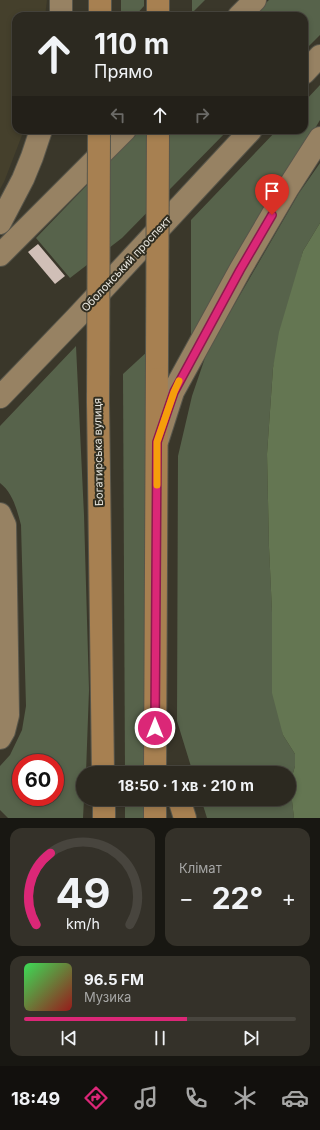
<!DOCTYPE html>
<html lang="uk">
<meta charset="utf-8">
<style>
:root{--surface:#2c2920;--page:#343129;--text:#f1f3f6;--muted:#a6a6a5;--line:#48453e;--accent:#db2777}
body{margin:0;font-family:Inter,sans-serif;background:var(--page);color:var(--text);height:100vh;display:flex;flex-direction:column;font-size:15px;white-space:nowrap}
*{box-sizing:border-box;margin:0}
p{font-size:13px;color:var(--muted)}
.icon{flex:none;width:22px;height:22px;fill:none;stroke:currentColor;stroke-width:2;stroke-linecap:round;stroke-linejoin:round}
.map{position:relative;height:818px;overflow:hidden}
.details{display:flex;flex-direction:column;gap:10px;padding:10px;background:#181712;flex:1}
.details>*{flex:none}
.top-card{position:absolute;left:12px;top:12px;width:296px;height:122px;border-radius:12px;box-shadow:0 2px 6px #0003,0 0 0 1px var(--line);background:#2c2920;color:var(--text);overflow:hidden}
.speed{position:absolute;left:12px;top:754px;display:flex;gap:8px;font-size:20px;font-weight:700;text-align:center}
.speed>*{display:grid;place-content:center;width:52px;height:52px;border-radius:50%;background:var(--surface);box-shadow:0 2px 6px #0003,0 0 0 1px var(--line);line-height:1}
.speed .limit{border:6px solid #d22;background:#fff;color:#111}
.pin{position:absolute;display:grid;place-items:center;width:34px;height:34px;color:#fff;margin:-41px -17px;border-radius:50% 50% 50% 0;rotate:-45deg;box-shadow:0 0 4px #0007}
.pin .icon{rotate:45deg}
.me{position:absolute;width:44px;margin:-22px;rotate:0deg;stroke-linejoin:round;filter:drop-shadow(0 0 3px #0008)}
.turn{display:flex;align-items:center;gap:14px;height:84px;padding:0 16px;font-size:18px}
.turn .icon{width:52px;height:52px;stroke-width:2.5}
.turn b{display:block;font-size:28px;line-height:34px}
.lanes{display:flex;align-items:center;height:38px;padding:0 16px;background:#0003;justify-content:center;gap:20px;direction:ltr}
.lanes .off{opacity:.35}
.big{font-size:30px;font-weight:700;line-height:1.1}
.details .tile{flex:1;display:flex;flex-direction:column;justify-content:center;gap:6px;min-width:0;padding:0 14px;border-radius:12px;background:var(--page)}
.details .dial{align-items:center;gap:0}
.dial svg{height:104px;overflow:visible;fill:none;stroke:var(--line);stroke-width:7;stroke-linecap:round;text-anchor:middle}
.dial text{fill:var(--text);stroke:none}
.song{display:flex;align-items:center;gap:12px}
.cover{width:48px;height:48px;border-radius:6px;background:linear-gradient(135deg,hsl(130 70% 55%),hsl(0 70% 35%))}
.played{height:4px;border-radius:2px;background:linear-gradient(90deg,var(--accent) 60%,var(--line) 60%)}
.keys{display:flex;justify-content:space-around;direction:ltr}
.heat{display:flex;justify-content:space-between;align-items:center;font-size:22px;direction:ltr}
.details .tiles{flex:1;display:grid;gap:10px;grid-template-columns:1fr 1fr}
.tile:last-child{grid-column:span 2}
.trip{position:absolute;left:76px;top:766px;width:220px;height:40px;border-radius:20px;background:var(--surface);box-shadow:0 2px 6px #0003,0 0 0 1px var(--line);font-weight:700;line-height:40px;text-align:center}
.tab-bar{display:flex;height:64px;justify-content:space-around;align-items:center;background:#12100d;color:var(--muted)}
.tab-bar .icon{width:28px;height:28px}
.tab-bar .selected{color:var(--accent)}
.tab-bar b{font-size:18px;color:var(--text)}
.map>svg:first-child{display:block}
.built{fill:#45402c}
.green{fill:#57634b;fill-rule:evenodd}
.forest{fill:#647652}
.building{fill:#d0bfb7}
.lines{fill:none;stroke-linecap:round;stroke-linejoin:round}
.secondary-casing{stroke:#58564b;stroke-width:24}
.primary-casing{stroke:#58564b;stroke-width:24}
.secondary{stroke:#978263;stroke-width:22}
.primary{stroke:#a78051;stroke-width:22}
.primary-bridge-casing{stroke:#58564b;stroke-width:24;stroke-linecap:butt}
.primary-bridge{stroke:#a78051;stroke-width:22}
.route-casing{stroke:#8e194d;stroke-width:10}
.route{stroke:#db2777;stroke-width:7}
.slow{stroke:#f59e0b;stroke-width:7}
.labels{text-anchor:middle;dominant-baseline:central;stroke-width:4;stroke-linejoin:round;paint-order:stroke}
.street-label{font-size:11px;fill:#e7e5dd;stroke:#302d20}
</style>
<div class="map">
<svg width="320" height="818" viewBox="0 0 320 818">
<rect width="100%" height="100%" fill="#3a372a"/>
<path class="built" d="M0,0H47L45,16H16V130H24L4,182L0,189Z"/>
<g class="green">
<path d="M121,0H144V6L135,16H121Z"/>
<path d="M192,0H205L192,13Z"/>
<path d="M269,0H320V35L304,51V16H252Z"/>
<path d="M320,85V120L191,335V220L277,130H304V102Z"/>
<path d="M140,130H228L122,238L70,278L36,238Z"/>
<path d="M320,163V223L303,251L273,368L267,454L269,547L272,612L283,735L295,754V766L290,784L294,818H207L201,799H289V773H193L177,721L178,456L192,396L207,352L299,193Z"/>
<path d="M76,346L84,515L89,690L86,773H83V799H84L83,818H8L0,810V766L10,755L22,730L26,706L21,525C17,510 13,493 0,483V426ZM21,763H55V797H21Z"/>
<path d="M149,350L148,773H125L123,374Z"/>
<rect x="125" y="799" width="22" height="19"/>
</g>
<path class="forest" d="M320,223V818H294L290,784L295,766V754L283,735L272,693V612L269,547L267,454L273,368L279,332L303,251Z"/>
<path class="building" d="M38,244L65,276L55,284L28,252Z"/>
<g class="lines">
<defs>
<g id="secondary">
<path d="M61,16V0"/>
<path d="M239,16L255,0"/>
<path d="M304,73L320,56"/>
<path d="M0,223L23,179L32,157L41,130"/>
<path d="M0,255L125,130"/>
<path d="M0,397L77,317L251,130"/>
<path d="M158,439L173,392L240,270L288,188L320,138"/>
<path d="M0,514L5,525L8,715L4,731L0,738"/>
</g>
<g id="primary">
<path d="M100,16V0"/>
<path d="M158,16V0"/>
<path d="M98,402L103,773"/>
<path d="M155,773L157,358"/>
<path d="M104,799V818"/>
<path d="M179,799L185,818"/>
<path d="M155,818V799"/>
</g>
</defs>
<use href="#secondary" class="secondary-casing"/>
<use href="#primary" class="primary-casing"/>
<use href="#secondary" class="secondary"/>
<use href="#primary" class="primary"/>
<defs>
<g id="primary-bridge">
<path d="M157,358L158,130"/>
<path d="M98,402L99,130"/>
</g>
</defs>
<use href="#primary-bridge" class="primary-bridge-casing"/>
<use href="#primary-bridge" class="primary-bridge"/>
</g>
<g class="lines">
<defs>
<path id="route" d="M155,728L157,442L174,392L240,270L272,215"/>
</defs>
<use href="#route" class="route-casing"/>
<use href="#route" class="route"/>
<path class="slow" d="M157,485V442L174,392L179,381"/>
</g>
<g class="labels">
<g class="street-label">
<text transform="translate(126 264) rotate(-47)">Оболонський проспект</text>
<text transform="translate(98 452) rotate(-91)">Богатирська вулиця</text>
</g>
</g>
</svg>
<div class="speed"><div class="limit">60</div></div>
<div class="pin" style="left:272px;top:215px;background:#d93025"><svg class="icon" aria-label="arrive" viewBox="0 0 24 24"><path d="M6 21V4h12l-3 4 3 4H6"/></svg></div>
<svg class="me" style="left:155px;top:728px" viewBox="-20 -20 40 40"><circle r="17" fill="#db2777" stroke="#fff" stroke-width="3"/><path d="M0-11L8 9 0 5-8 9z" fill="#fff"/></svg>
<div class="trip">18:50 · 1 хв · 210 m</div>
<div class="top-card">
<div class="turn"><svg class="icon" aria-label="ahead" viewBox="0 0 24 24"><path d="M12 20V5M6 11l6-6 6 6"/></svg><div><b>110 m</b>Прямо</div></div>
<div class="lanes"><svg class="icon off" aria-label="left" viewBox="0 0 24 24"><path d="M17 20v-9H6M10 6l-5 5 5 5"/></svg><svg class="icon" aria-label="ahead" viewBox="0 0 24 24"><path d="M12 20V5M6 11l6-6 6 6"/></svg><svg class="icon off" aria-label="right" viewBox="0 0 24 24"><path d="M7 20v-9h11M14 6l5 5-5 5"/></svg></div>
</div>
</div>
<section class="details">
<div class="tiles">
<div class="tile dial"><svg viewBox="0 0 100 80">
<path d="M14 69A42 42 0 1 1 86 69"/>
<path d="M14 69A42 42 0 0 1 25 14" stroke="#db2777"/>
<text x="50" y="56" font-size="32" font-weight="700">49</text>
<text x="50" y="72" font-size="11">km/h</text>
</svg></div>
<div class="tile"><p>Клімат</p>
<div class="heat"><a>−</a><b class="big">22°</b><a>+</a></div>
</div>
<div class="tile">
<div class="song"><i class="cover"></i><div><b>96.5 FM</b><p>Музика</p></div></div>
<div class="played"></div>
<div class="keys"><svg class="icon" aria-label="previous" viewBox="0 0 24 24"><path d="M18 5L8 12l10 7zM5 5v14"/></svg><svg class="icon" aria-label="pause" viewBox="0 0 24 24"><path d="M8 5v14M16 5v14"/></svg><svg class="icon" aria-label="next" viewBox="0 0 24 24"><path d="M6 5l10 7-10 7zM19 5v14"/></svg></div>
</div>
</div>
</section>
<nav class="tab-bar">
<b>18:49</b>
<svg class="icon selected" aria-label="directions" viewBox="0 0 24 24"><path d="M12 3l9 9-9 9-9-9zM9 14v-3h6M13 9l2 2-2 2"/></svg>
<svg class="icon" aria-label="music" viewBox="0 0 24 24"><path d="M9 18V5l10-2v13"/><circle cx="6" cy="18" r="3"/><circle cx="16" cy="16" r="3"/></svg>
<svg class="icon" aria-label="phone" viewBox="0 0 24 24"><path d="M5 4h4l2 5-3 2q2 4 5 5l2-3 5 2v4C11 20 4 13 5 4z"/></svg>
<svg class="icon" aria-label="climate" viewBox="0 0 24 24"><path d="M12 3v18M4 7l16 10M4 17L20 7"/></svg>
<svg class="icon" aria-label="car" viewBox="0 0 24 24"><path d="M5 17H2v-5l4-1 3-4h7l3 4 3 1v5h-3M9 17h6M6 11h13"/><circle cx="7" cy="17" r="2"/><circle cx="17" cy="17" r="2"/></svg>
</nav>
